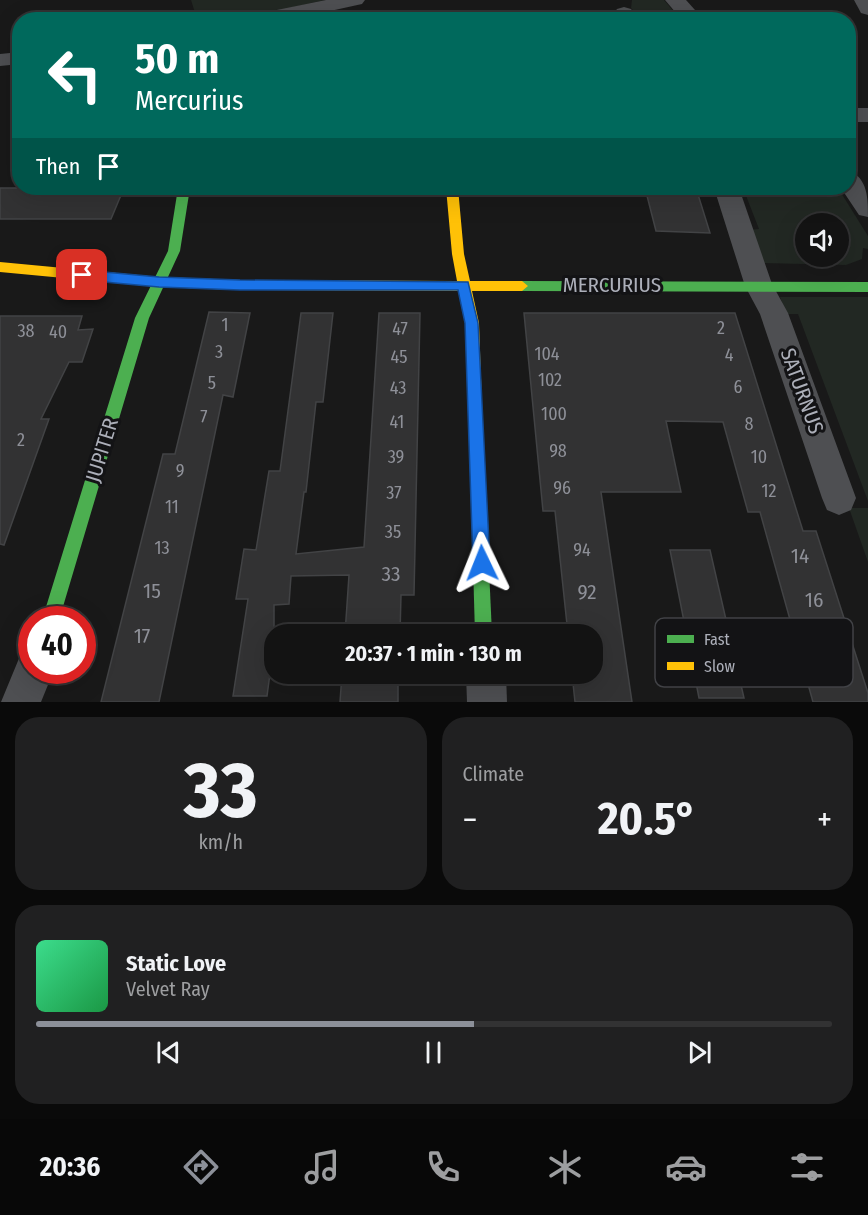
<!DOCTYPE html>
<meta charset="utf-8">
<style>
:root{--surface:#131313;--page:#202021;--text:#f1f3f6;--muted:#9d9ea0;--line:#323233;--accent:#8c9099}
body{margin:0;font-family:"Fira Sans Condensed",sans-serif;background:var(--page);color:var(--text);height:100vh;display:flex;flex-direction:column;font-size:22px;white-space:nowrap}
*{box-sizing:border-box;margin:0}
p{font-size:20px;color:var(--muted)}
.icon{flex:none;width:33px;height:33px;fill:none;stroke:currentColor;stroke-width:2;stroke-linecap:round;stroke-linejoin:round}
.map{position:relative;height:702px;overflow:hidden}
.panel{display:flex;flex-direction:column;gap:15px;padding:15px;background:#0a0a0a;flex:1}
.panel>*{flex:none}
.guide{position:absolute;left:12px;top:12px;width:844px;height:183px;border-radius:24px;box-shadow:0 6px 24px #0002,0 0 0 2px var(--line);background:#00695c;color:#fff;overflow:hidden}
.controls{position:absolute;left:795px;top:213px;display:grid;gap:12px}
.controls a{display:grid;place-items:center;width:54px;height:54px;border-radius:50%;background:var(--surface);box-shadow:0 6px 24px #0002,0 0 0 2px var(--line);font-size:30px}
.speed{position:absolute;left:18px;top:606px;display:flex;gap:12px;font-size:30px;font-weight:700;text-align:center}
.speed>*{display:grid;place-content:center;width:78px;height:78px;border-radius:50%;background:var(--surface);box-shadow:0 6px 24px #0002,0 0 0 2px var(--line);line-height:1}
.speed .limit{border:9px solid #d22;background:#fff;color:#111}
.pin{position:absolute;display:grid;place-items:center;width:51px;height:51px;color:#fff;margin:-26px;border-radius:12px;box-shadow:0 3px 9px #0006}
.me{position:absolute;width:66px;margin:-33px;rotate:358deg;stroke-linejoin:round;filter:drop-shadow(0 0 4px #0008)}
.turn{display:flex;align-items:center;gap:21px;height:126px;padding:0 24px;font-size:27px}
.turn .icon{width:78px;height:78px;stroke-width:2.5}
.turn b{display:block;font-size:42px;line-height:51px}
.then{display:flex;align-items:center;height:57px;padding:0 24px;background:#0003;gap:12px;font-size:22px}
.big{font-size:45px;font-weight:700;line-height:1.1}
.panel .widget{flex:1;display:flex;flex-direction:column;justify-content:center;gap:9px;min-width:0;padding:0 21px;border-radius:24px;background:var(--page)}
.panel .dial{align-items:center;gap:0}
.dial b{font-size:78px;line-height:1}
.song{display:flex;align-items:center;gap:18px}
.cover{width:72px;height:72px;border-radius:9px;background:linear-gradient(135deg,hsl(150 70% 55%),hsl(140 70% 35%))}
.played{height:6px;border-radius:3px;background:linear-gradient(90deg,var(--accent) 55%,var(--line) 55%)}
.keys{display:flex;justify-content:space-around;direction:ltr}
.heat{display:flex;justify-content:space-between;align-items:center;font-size:33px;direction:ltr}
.panel .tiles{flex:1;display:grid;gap:15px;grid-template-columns:1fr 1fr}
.widget:last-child{grid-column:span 2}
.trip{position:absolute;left:264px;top:624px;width:339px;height:60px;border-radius:24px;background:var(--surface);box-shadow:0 6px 24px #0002,0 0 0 2px var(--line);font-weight:700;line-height:60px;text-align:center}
.tab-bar{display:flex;height:96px;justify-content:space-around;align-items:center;background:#080808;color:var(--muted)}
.tab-bar .icon{width:42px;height:42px}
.tab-bar .selected{color:var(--accent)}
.tab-bar b{font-size:27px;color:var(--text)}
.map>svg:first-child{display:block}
.green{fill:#222823;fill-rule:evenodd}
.building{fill:#323233;stroke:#424345;stroke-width:1.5}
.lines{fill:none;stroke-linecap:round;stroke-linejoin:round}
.street{fill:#4e4f52;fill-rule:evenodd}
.fast{fill:#4caf50;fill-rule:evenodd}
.slow{fill:#ffc107;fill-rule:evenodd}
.route{fill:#1a73e8;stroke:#114b97;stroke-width:1.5}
.labels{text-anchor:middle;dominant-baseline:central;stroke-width:6;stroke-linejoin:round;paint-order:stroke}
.number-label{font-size:18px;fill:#8e9098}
.street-label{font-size:21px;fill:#acafb9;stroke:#131315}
.near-number-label{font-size:21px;fill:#8e9098}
.key{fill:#131315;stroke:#414246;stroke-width:1.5}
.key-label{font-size:16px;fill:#acafb9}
</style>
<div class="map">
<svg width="868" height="702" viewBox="0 0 868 702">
<rect width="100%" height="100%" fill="#191919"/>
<g class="green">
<path d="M191,0H325C296,6 220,27 196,16Z"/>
<path d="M632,0H664L680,19H641L631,8Z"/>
<path d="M743,188H838L868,236V249L863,248L862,259L846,265L759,263L749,230L759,229ZM806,224H838V256H806Z"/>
<path d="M780,297H868V501L798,314H786Z"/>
<path d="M849,508H868V562Z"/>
</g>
<g class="building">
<path d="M0,188H124L111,219H0Z"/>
<path d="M645,188H696L710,233L656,231Z"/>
<path d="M209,312L250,313L233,397L223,395L159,702H101L163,454H175Z"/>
<path d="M301,313H333L323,402H316L306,492H304L296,554L364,547L379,313H420L414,595H401L400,634H345L349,575L291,576L289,604L274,605V666H271L267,696H233L248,599H236L244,549L256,550L269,471H280Z"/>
<path d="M524,313H735L803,531H816L868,693V702H813L760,512H748L723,422L666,421L681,492H601L632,702H575L572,674H592V634H568L555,511H543Z"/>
<path d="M0,316H82L78,330L93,329L82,362H69L41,419H49L4,545L0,544Z"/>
<path d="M670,550H710L744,698H699Z"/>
<path d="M342,674H398V702H340Z"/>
</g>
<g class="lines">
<g class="street">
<path d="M326,0H365L362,4L289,20H247L250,16L257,14Z"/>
<path d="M665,0H686L704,20H682Z"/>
<path d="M854,0H868V15L861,13Z"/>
<path d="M624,7L631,9L639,20H619L614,13L617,9Z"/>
<path d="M20,52V64L0,66V54Z"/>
<rect x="849" y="108" width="19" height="14"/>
<path d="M849,171C868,178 868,199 868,217L859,215L841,188H849Z"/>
<path d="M714,188H739L772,284L788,313L856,498L851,510L839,515L827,510L822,498L760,314L745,286Z"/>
<path d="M32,651V670H54L41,702H1L20,656Z"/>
<path d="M466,674H506L507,702H467Z"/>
</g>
<g class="fast">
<path d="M178,188H190L180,251L149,318L59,620H42L135,318L168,251Z"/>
<path d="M522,281L868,282V292L522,291L516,286Z"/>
<path d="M477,453L482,455L484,460L492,634H475L470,460L472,455Z"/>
</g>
<path class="slow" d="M446,188H458L464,254L470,281H522L528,286L522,291H472L479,323L484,460L482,465L477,467L472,465L470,460L465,323L459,291L240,290L159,287L0,272V262L159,277L240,280L457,281L452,254Z"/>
</g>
<path class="route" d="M82,270L159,277L240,280L468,282L478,323L490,563L487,569L482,571L476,569L473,563L465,323L458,290H240L159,287L82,280L76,275Z"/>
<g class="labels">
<g class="number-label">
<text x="225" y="325">1</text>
<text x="721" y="328">2</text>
<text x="400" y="329">47</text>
<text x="26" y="331">38</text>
<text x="58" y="332">40</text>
<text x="219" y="352">3</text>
<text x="547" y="354">104</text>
<text x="729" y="355">4</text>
<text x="399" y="357">45</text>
<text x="550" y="380">102</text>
<text x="212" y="383">5</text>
<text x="738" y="387">6</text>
<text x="398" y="388">43</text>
<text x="554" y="414">100</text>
<text x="204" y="417">7</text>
<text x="397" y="422">41</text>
<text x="749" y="424">8</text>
<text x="21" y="440">2</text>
<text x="558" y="451">98</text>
<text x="396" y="457">39</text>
<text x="759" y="457">10</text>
<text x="180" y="471">9</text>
<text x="562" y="488">96</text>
<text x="769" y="491">12</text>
<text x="394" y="493">37</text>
<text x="172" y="507">11</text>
<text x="393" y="532">35</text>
<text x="162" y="548">13</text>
<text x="582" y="550">94</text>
</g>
<g class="street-label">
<text x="612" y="285">MERCURIUS</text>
<text transform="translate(802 391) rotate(70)">SATURNUS</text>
<text transform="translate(102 450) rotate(-73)">JUPITER</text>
</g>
<g class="near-number-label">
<text x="800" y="556">14</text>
<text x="391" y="574">33</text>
<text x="152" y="591">15</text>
<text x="587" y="592">92</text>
<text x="814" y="600">16</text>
<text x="142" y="636">17</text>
</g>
</g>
<rect x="655" y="618" width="198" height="69" rx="9" class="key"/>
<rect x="667" y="635" width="27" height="8" fill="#4caf50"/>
<rect x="667" y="662" width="27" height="8" fill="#ffc107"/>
<g class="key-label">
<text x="704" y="645">Fast</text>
<text x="704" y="672">Slow</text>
</g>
</svg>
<div class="controls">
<a><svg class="icon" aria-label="sound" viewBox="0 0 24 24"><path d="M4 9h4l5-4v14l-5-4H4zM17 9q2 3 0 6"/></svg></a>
</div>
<div class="speed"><div class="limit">40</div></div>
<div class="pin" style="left:82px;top:275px;background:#d93025"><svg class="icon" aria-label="arrive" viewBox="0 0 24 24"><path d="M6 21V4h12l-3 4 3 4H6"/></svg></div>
<svg class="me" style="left:482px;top:563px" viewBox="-20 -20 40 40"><path d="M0-17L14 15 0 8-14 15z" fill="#1a73e8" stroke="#fff" stroke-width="4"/></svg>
<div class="trip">20:37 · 1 min · 130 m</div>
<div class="guide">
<div class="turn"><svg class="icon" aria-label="left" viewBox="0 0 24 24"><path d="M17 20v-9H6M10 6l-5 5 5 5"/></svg><div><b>50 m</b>Mercurius</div></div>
<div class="then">Then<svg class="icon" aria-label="arrive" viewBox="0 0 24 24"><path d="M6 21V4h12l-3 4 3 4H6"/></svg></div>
</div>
</div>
<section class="panel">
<div class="tiles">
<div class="widget dial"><b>33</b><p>km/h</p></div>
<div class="widget"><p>Climate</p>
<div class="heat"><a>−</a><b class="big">20.5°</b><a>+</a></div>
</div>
<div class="widget">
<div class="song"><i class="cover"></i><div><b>Static Love</b><p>Velvet Ray</p></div></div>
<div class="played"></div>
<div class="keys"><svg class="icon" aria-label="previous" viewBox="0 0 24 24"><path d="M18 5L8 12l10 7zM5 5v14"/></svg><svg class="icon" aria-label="pause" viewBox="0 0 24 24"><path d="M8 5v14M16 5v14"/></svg><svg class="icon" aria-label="next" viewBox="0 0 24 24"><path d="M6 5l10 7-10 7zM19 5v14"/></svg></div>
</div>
</div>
</section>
<nav class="tab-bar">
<b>20:36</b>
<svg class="icon selected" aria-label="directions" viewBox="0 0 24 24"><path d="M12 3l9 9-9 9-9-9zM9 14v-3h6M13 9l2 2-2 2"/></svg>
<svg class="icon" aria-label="music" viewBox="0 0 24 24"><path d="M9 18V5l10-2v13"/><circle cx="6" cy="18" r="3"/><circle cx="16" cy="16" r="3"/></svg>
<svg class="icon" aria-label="phone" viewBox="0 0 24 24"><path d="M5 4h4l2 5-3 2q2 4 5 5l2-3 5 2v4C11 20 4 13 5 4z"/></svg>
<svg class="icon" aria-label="climate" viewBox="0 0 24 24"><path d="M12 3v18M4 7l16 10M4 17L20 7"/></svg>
<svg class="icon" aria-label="car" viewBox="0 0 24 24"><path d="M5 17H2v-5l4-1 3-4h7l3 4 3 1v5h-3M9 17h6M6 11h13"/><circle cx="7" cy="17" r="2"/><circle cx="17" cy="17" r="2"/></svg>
<svg class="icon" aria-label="filters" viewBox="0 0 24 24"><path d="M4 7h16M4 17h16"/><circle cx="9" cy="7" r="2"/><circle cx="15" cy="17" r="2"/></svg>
</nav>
